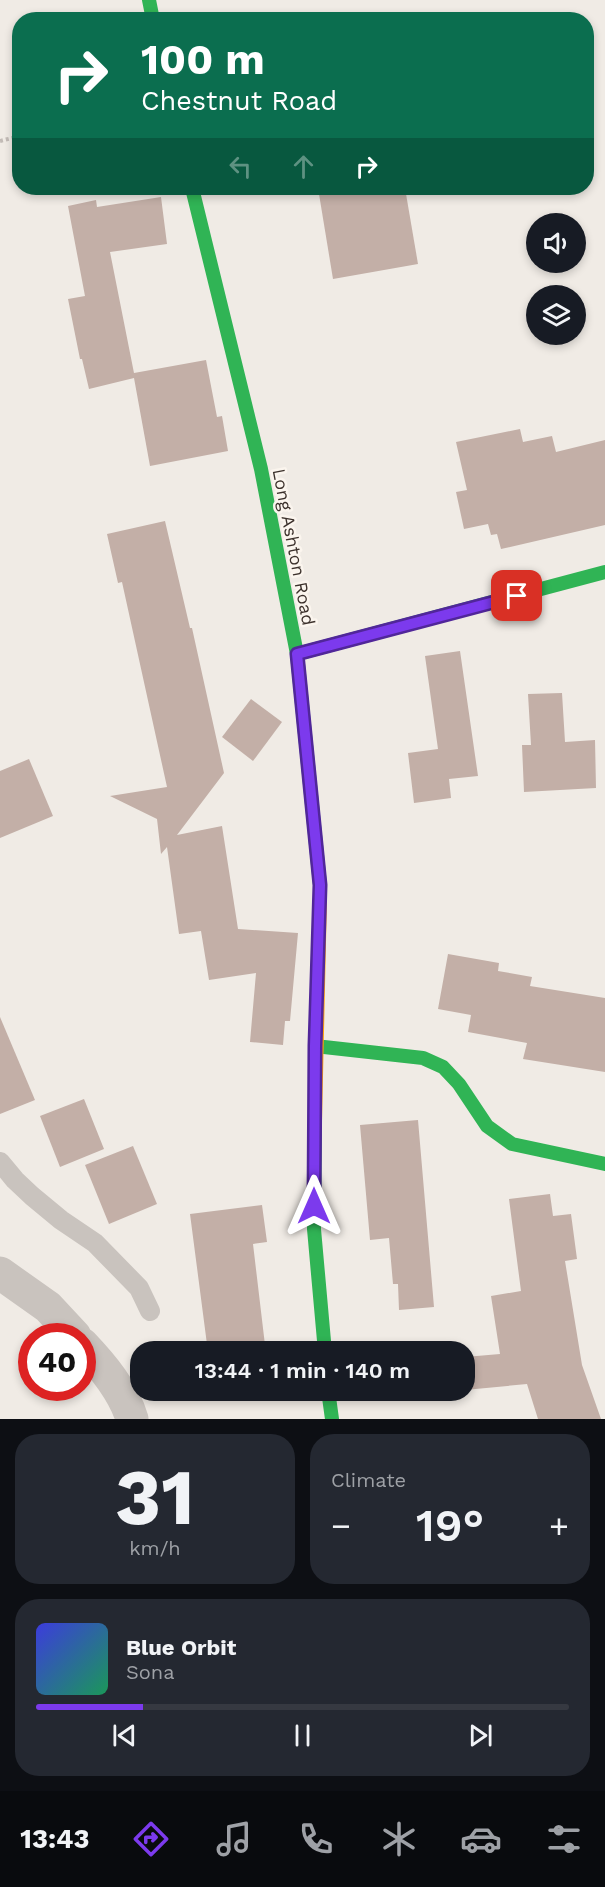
<!DOCTYPE html>
<meta charset="utf-8">
<style>
:root{--surface:#171b24;--page:#242831;--text:#f1f3f6;--muted:#9ea1a6;--line:#363941;--accent:#7c3aed}
body{margin:0;font-family:"Work Sans",sans-serif;background:var(--page);color:var(--text);height:100vh;display:flex;flex-direction:column;font-size:22px;white-space:nowrap}
*{box-sizing:border-box;margin:0}
p{font-size:20px;color:var(--muted)}
.icon{flex:none;width:33px;height:33px;fill:none;stroke:currentColor;stroke-width:2;stroke-linecap:round;stroke-linejoin:round}
.map{position:relative;height:1419px;overflow:hidden}
.side{display:flex;flex-direction:column;gap:15px;padding:15px;background:#0d0f14;flex:1}
.side>*{flex:none}
.banner{position:absolute;left:12px;top:12px;width:582px;height:183px;border-radius:24px;box-shadow:0 3px 9px #0003;background:#0b6e4f;color:#fff;overflow:hidden}
.fabs{position:absolute;left:526px;top:213px;display:grid;gap:12px}
.fabs a{display:grid;place-items:center;width:60px;height:60px;border-radius:50%;background:var(--surface);box-shadow:0 3px 9px #0003;font-size:30px}
.speed{position:absolute;left:18px;top:1323px;display:flex;gap:12px;font-size:30px;font-weight:700;text-align:center}
.speed>*{display:grid;place-content:center;width:78px;height:78px;border-radius:50%;background:var(--surface);box-shadow:0 3px 9px #0003;line-height:1}
.speed .limit{border:9px solid #d22;background:#fff;color:#111}
.pin{position:absolute;display:grid;place-items:center;width:51px;height:51px;color:#fff;margin:-26px;border-radius:12px;box-shadow:0 3px 9px #0006}
.me{position:absolute;width:66px;margin:-33px;rotate:0deg;stroke-linejoin:round;filter:drop-shadow(0 0 4px #0008)}
.turn{display:flex;align-items:center;gap:21px;height:126px;padding:0 30px;font-size:27px}
.turn .icon{width:78px;height:78px;stroke-width:2.5}
.turn b{display:block;font-size:42px;line-height:51px}
.lanes{display:flex;align-items:center;height:57px;padding:0 30px;background:#0003;justify-content:center;gap:30px;direction:ltr}
.lanes .off{opacity:.35}
.big{font-size:45px;font-weight:600;line-height:1.1}
.side .widget{flex:1;display:flex;flex-direction:column;justify-content:center;gap:9px;min-width:0;padding:0 21px;border-radius:24px;background:var(--page)}
.side .dial{align-items:center;gap:0}
.dial b{font-size:78px;line-height:1}
.song{display:flex;align-items:center;gap:18px}
.cover{width:72px;height:72px;border-radius:9px;background:linear-gradient(135deg,hsl(240 70% 55%),hsl(150 70% 35%))}
.played{height:6px;border-radius:3px;background:linear-gradient(90deg,var(--accent) 20%,var(--line) 20%)}
.keys{display:flex;justify-content:space-around;direction:ltr}
.heat{display:flex;justify-content:space-between;align-items:center;font-size:33px;direction:ltr}
.side .tiles{flex:1;display:grid;gap:15px;grid-template-columns:1fr 1fr}
.widget:last-child{grid-column:span 2}
.trip{position:absolute;left:130px;top:1341px;width:345px;height:60px;border-radius:24px;background:var(--surface);box-shadow:0 3px 9px #0003;font-weight:600;line-height:60px;text-align:center}
.tab-bar{display:flex;height:96px;justify-content:space-around;align-items:center;background:#090b0e;color:var(--muted)}
.tab-bar .icon{width:42px;height:42px}
.tab-bar .selected{color:var(--accent)}
.tab-bar b{font-size:27px;color:var(--text)}
.map>svg:first-child{display:block}
.building{fill:#c3afa7}
.lines{fill:none;stroke-linecap:round;stroke-linejoin:round}
.path{stroke:#c2bbb6;stroke-width:4;stroke-dasharray:3 3;stroke-linecap:butt}
.lane{stroke:#c9c3be;stroke-width:20}
.street{stroke:#c9c3be;stroke-width:33}
.fast{stroke:#30b455;stroke-width:14}
.slow{stroke:#ff9f0a;stroke-width:14}
.route-casing{stroke:#51269a;stroke-width:15}
.route{stroke:#7c3aed;stroke-width:10}
.labels{text-anchor:middle;dominant-baseline:central;stroke-width:5;stroke-linejoin:round;paint-order:stroke}
.street-label{font-size:18px;fill:#3b302b;stroke:#fbf5ee}
</style>
<div class="map">
<svg width="605" height="1419" viewBox="0 0 605 1419">
<rect width="100%" height="100%" fill="#f0ebe5"/>
<g class="building">
<path d="M318,188H405L418,264L333,279Z"/>
<path d="M161,197L167,244L110,252L134,373L206,360L217,417L222,416L228,451L150,466L134,378L89,389L82,359H80L68,299L85,296L68,206L96,200L97,207Z"/>
<path d="M520,429L523,442L552,436L556,452L605,440V525L501,549L497,534L491,535L488,524L464,529L456,492L467,490L456,442Z"/>
<path d="M165,521L190,628H192L224,773L177,835L222,826L238,929L298,933L290,1021H285L283,1045L250,1042L256,973L209,980L201,931L179,934L167,847L161,854L157,819L110,796L167,787L122,582L118,583L107,534Z"/>
<path d="M460,651L478,776L449,779L451,798L414,803L408,753L438,749L425,656Z"/>
<path d="M562,693L565,742L595,740L596,788L524,792L522,745H531L528,694Z"/>
<path d="M251,699L282,722L253,761L222,737Z"/>
<path d="M29,759L53,816L0,838V771Z"/>
<path d="M448,954L499,963L498,971L532,977L530,986L605,998V1072L523,1059L527,1043L468,1032L471,1015L438,1009Z"/>
<path d="M0,1017L35,1100L0,1114Z"/>
<path d="M84,1099L104,1149L60,1167L40,1116Z"/>
<path d="M418,1120L434,1307L399,1310L398,1284H393L389,1238L370,1240L360,1125Z"/>
<path d="M133,1146L157,1204L109,1224L85,1165Z"/>
<path d="M550,1194L553,1216L571,1214L577,1259L565,1261L582,1365L601,1419H538L527,1384L465,1390V1357L500,1354L491,1296L521,1291L509,1199Z"/>
<path d="M262,1205L267,1242L253,1244L265,1345L208,1352L190,1214Z"/>
</g>
<g class="lines">
<path class="path" d="M0,141L20,136"/>
<path class="lane" d="M0,1162L15,1180L32,1196L61,1220L95,1243L139,1288L150,1311"/>
<g class="street">
<path d="M0,1273L48,1307L75,1336"/>
<path d="M82,1344C102,1365 124,1391 132,1419"/>
</g>
<g class="fast">
<path d="M149,0L153,20"/>
<path d="M192,188L261,469L297,654L320,885V897"/>
<path d="M297,654L605,572"/>
<path d="M315,1046L423,1058L443,1067L459,1084L487,1126L512,1144L605,1164"/>
<path d="M315,1121L314,1229L325,1352"/>
<path d="M328,1390L332,1419"/>
</g>
<path class="slow" d="M315,1121L320,897"/>
</g>
<g class="lines">
<defs>
<path id="route" d="M314,1206L315,1046L320,885L297,654L517,596"/>
</defs>
<use href="#route" class="route-casing"/>
<use href="#route" class="route"/>
</g>
<g class="labels">
<g class="street-label">
<text transform="translate(294 547) rotate(79)">Long Ashton Road</text>
</g>
</g>
</svg>
<div class="fabs">
<a><svg class="icon" aria-label="sound" viewBox="0 0 24 24"><path d="M4 9h4l5-4v14l-5-4H4zM17 9q2 3 0 6"/></svg></a>
<a><svg class="icon" aria-label="layers" viewBox="0 0 24 24"><path d="M12 4l9 5-9 5-9-5zM3 14l9 5 9-5"/></svg></a>
</div>
<div class="speed"><div class="limit">40</div></div>
<div class="pin" style="left:517px;top:596px;background:#d93025"><svg class="icon" aria-label="arrive" viewBox="0 0 24 24"><path d="M6 21V4h12l-3 4 3 4H6"/></svg></div>
<svg class="me" style="left:314px;top:1206px" viewBox="-20 -20 40 40"><path d="M0-17L14 15 0 8-14 15z" fill="#7c3aed" stroke="#fff" stroke-width="4"/></svg>
<div class="trip">13:44 · 1 min · 140 m</div>
<div class="banner">
<div class="turn"><svg class="icon" aria-label="right" viewBox="0 0 24 24"><path d="M7 20v-9h11M14 6l5 5-5 5"/></svg><div><b>100 m</b>Chestnut Road</div></div>
<div class="lanes"><svg class="icon off" aria-label="left" viewBox="0 0 24 24"><path d="M17 20v-9H6M10 6l-5 5 5 5"/></svg><svg class="icon off" aria-label="ahead" viewBox="0 0 24 24"><path d="M12 20V5M6 11l6-6 6 6"/></svg><svg class="icon" aria-label="right" viewBox="0 0 24 24"><path d="M7 20v-9h11M14 6l5 5-5 5"/></svg></div>
</div>
</div>
<section class="side">
<div class="tiles">
<div class="widget dial"><b>31</b><p>km/h</p></div>
<div class="widget"><p>Climate</p>
<div class="heat"><a>−</a><b class="big">19°</b><a>+</a></div>
</div>
<div class="widget">
<div class="song"><i class="cover"></i><div><b>Blue Orbit</b><p>Sona</p></div></div>
<div class="played"></div>
<div class="keys"><svg class="icon" aria-label="previous" viewBox="0 0 24 24"><path d="M18 5L8 12l10 7zM5 5v14"/></svg><svg class="icon" aria-label="pause" viewBox="0 0 24 24"><path d="M8 5v14M16 5v14"/></svg><svg class="icon" aria-label="next" viewBox="0 0 24 24"><path d="M6 5l10 7-10 7zM19 5v14"/></svg></div>
</div>
</div>
</section>
<nav class="tab-bar">
<b>13:43</b>
<svg class="icon selected" aria-label="directions" viewBox="0 0 24 24"><path d="M12 3l9 9-9 9-9-9zM9 14v-3h6M13 9l2 2-2 2"/></svg>
<svg class="icon" aria-label="music" viewBox="0 0 24 24"><path d="M9 18V5l10-2v13"/><circle cx="6" cy="18" r="3"/><circle cx="16" cy="16" r="3"/></svg>
<svg class="icon" aria-label="phone" viewBox="0 0 24 24"><path d="M5 4h4l2 5-3 2q2 4 5 5l2-3 5 2v4C11 20 4 13 5 4z"/></svg>
<svg class="icon" aria-label="climate" viewBox="0 0 24 24"><path d="M12 3v18M4 7l16 10M4 17L20 7"/></svg>
<svg class="icon" aria-label="car" viewBox="0 0 24 24"><path d="M5 17H2v-5l4-1 3-4h7l3 4 3 1v5h-3M9 17h6M6 11h13"/><circle cx="7" cy="17" r="2"/><circle cx="17" cy="17" r="2"/></svg>
<svg class="icon" aria-label="filters" viewBox="0 0 24 24"><path d="M4 7h16M4 17h16"/><circle cx="9" cy="7" r="2"/><circle cx="15" cy="17" r="2"/></svg>
</nav>
